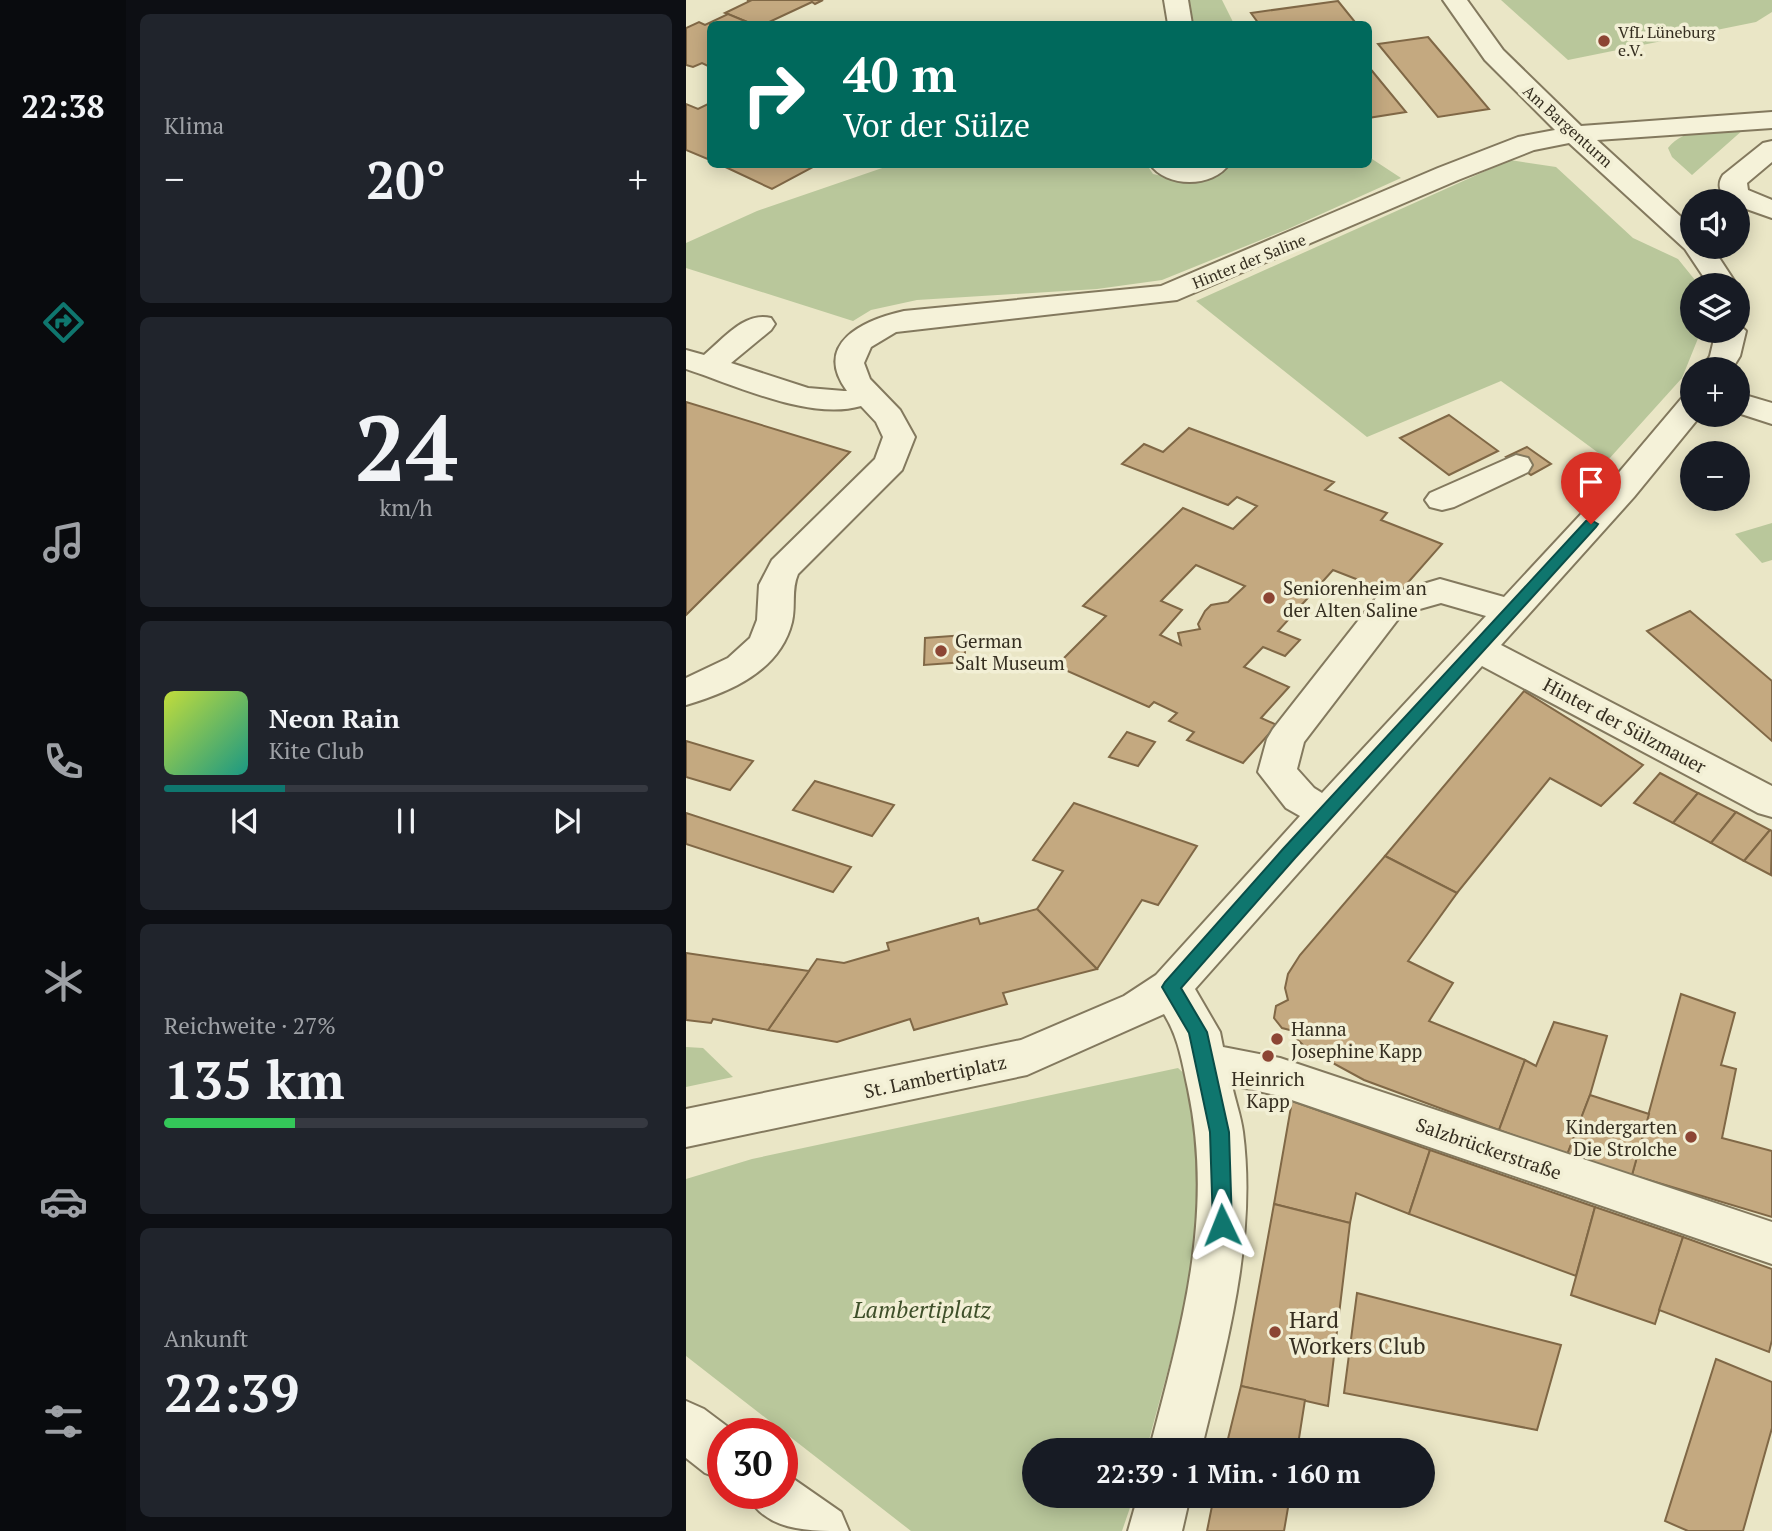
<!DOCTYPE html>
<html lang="de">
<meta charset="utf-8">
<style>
:root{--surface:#171b24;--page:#20242c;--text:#f1f3f6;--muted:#9ea1a6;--line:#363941;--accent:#0f766e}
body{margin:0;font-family:"PT Serif",serif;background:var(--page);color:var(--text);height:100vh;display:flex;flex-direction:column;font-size:26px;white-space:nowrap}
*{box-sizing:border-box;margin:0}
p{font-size:23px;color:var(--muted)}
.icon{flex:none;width:38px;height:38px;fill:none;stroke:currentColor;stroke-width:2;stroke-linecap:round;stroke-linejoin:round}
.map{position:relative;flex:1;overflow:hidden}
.details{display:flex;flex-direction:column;gap:14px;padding:14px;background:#0d0f14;width:560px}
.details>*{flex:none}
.top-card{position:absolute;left:21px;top:21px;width:665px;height:147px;border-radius:10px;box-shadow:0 4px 18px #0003;background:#00695c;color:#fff;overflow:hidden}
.controls{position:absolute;left:994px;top:189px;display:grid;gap:14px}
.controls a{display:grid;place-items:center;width:70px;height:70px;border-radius:50%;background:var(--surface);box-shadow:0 4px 18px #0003;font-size:35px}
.speed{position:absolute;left:21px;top:1418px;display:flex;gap:14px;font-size:35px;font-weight:700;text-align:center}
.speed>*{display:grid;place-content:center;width:91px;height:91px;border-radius:50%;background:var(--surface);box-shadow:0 4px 18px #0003;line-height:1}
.speed .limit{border:10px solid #d22;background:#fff;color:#111}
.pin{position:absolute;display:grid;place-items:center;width:60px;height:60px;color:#fff;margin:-72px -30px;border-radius:50% 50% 50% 0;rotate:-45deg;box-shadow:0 0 7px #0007}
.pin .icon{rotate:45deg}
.me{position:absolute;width:77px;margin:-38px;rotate:358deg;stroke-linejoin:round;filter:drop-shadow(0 0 5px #0008)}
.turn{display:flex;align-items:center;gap:24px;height:147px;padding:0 21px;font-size:32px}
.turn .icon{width:91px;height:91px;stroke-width:2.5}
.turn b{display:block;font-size:49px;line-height:60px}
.big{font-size:52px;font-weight:600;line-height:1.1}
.details .tile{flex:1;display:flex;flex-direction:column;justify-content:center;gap:10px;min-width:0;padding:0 24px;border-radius:10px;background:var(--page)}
.details .dial{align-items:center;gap:0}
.dial b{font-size:91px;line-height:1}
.song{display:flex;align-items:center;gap:21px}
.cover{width:84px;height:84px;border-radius:10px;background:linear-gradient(135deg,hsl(70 70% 55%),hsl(170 70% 35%))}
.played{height:7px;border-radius:4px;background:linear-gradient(90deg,var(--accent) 25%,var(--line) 25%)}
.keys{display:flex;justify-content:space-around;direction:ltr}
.heat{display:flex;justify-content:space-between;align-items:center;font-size:38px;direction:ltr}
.charge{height:10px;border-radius:5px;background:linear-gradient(90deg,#34c759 27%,var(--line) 0)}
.trip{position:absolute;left:336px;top:1438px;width:413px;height:70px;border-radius:35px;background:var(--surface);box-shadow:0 4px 18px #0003;font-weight:600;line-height:70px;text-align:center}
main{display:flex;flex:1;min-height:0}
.menu{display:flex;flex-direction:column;width:126px;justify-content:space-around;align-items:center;background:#090b0e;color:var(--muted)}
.menu .icon{width:49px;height:49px}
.menu .on{color:var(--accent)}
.menu b{font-size:32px;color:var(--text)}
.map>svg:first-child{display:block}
.green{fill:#b9c79b}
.building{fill:#c4a980;stroke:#806846;stroke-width:2;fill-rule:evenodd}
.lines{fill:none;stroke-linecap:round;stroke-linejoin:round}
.minor-casing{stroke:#83795e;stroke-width:4}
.minor{fill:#f5f2d9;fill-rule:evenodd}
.route{fill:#0f766e;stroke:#0a4d48;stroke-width:2}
.poi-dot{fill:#8c4534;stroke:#f2efd5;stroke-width:2.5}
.labels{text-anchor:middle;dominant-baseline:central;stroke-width:7;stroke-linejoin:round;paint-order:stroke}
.far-poi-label{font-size:16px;fill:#352e20;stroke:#f2efd5;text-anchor:start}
.far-street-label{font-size:16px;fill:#352e20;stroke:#f2efd5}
.poi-label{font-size:19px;fill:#352e20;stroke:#f2efd5;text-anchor:start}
.street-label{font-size:19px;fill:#352e20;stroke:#f2efd5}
.near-park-label{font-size:23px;font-style:italic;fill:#3e4f29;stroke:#f2efd5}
.near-poi-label{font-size:23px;fill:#352e20;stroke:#f2efd5;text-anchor:start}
</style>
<main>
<nav class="menu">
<b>22:38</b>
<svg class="icon on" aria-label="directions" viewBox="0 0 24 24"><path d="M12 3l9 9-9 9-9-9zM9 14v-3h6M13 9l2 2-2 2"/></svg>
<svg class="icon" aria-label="music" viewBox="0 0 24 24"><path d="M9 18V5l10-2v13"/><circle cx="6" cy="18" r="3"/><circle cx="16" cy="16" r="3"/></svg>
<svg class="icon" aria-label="phone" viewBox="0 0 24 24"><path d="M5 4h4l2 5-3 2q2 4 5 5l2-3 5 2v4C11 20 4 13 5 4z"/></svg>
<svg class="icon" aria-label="climate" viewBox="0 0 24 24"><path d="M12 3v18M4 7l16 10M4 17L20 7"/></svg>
<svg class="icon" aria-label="car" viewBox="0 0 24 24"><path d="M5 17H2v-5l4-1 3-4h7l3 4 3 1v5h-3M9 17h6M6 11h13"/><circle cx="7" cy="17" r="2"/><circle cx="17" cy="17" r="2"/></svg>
<svg class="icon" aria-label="filters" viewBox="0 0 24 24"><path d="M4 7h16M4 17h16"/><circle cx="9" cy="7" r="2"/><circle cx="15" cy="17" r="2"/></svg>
</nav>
<section class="details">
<div class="tile"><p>Klima</p>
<div class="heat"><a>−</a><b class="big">20°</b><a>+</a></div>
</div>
<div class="tile dial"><b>24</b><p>km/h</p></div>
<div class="tile">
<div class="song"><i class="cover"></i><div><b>Neon Rain</b><p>Kite Club</p></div></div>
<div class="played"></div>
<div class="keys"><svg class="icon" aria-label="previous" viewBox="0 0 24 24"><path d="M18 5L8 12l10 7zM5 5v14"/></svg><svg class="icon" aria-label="pause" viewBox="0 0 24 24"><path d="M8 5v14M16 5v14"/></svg><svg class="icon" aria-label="next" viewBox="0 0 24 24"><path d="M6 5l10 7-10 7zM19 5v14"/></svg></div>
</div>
<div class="tile"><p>Reichweite · 27%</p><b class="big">135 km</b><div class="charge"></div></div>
<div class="tile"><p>Ankunft</p><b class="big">22:39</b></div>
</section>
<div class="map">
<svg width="1086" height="1531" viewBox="0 0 1086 1531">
<rect width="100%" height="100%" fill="#eae6c6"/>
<g class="green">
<path d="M501,0H536L548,24H506Z"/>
<path d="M815,0H1086V12L1070,22L882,60Z"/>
<path d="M1058,129L1006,175L986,157L982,148C999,126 1032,131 1058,129Z"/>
<path d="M683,157L715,178L602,229L476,280L411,289L231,300L185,310L167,321L0,268V243L71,211L205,165H461L467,174L506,182L536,174L541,165L682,164Z"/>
<path d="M824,160L870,167L947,238L992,259L1013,285H1006V331H1015L996,378L922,460L815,381L681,437L510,301Z"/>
<path d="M1086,523V560L1076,563L1049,534Z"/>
<path d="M0,1047L17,1048L47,1077L0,1087Z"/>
<path d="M492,1068L512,1086L523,1218L460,1451H348V1496H448L436,1531H225L0,1356V1179L66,1159Z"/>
</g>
<g class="building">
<path d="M61,0H137L129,4L126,2L79,24H66L39,13L64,1Z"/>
<path d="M652,1L669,22L573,24L565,13Z"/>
<path d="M42,14L66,24H24V67L16,63L7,67L0,65V28L13,22L19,25Z"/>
<path d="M742,37L803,109L752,117L692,44Z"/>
<path d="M682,66L720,112L682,118Z"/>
<path d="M24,103V160L0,150V104L12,109Z"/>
<path d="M33,164H126L129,166L86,189Z"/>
<path d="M0,402L164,452L0,615Z"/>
<path d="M763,415L812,451L763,475L714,438Z"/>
<path d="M503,428L648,482L639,490L701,513L695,520L756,544L711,595L647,570L592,631L614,640L599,656L577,647L558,667L603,687L575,718L591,725L557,763L501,740L508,732L483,721L491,713L468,702L463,707L370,666L420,616L397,606L497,508L547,529L571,506L551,497L542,505L436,464L458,444L477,452ZM510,565L559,586L542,602L525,605L519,611L512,624L514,629L492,633L495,645L474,635L496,610L475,601Z"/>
<path d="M841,447L865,464L845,475L820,457Z"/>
<path d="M1004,611L1086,681V741L961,631Z"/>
<path d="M279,635V662L238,665L239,638Z"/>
<path d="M838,691L957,765L915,806L864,778L771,893L699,856Z"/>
<path d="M441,732L469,742L452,766L423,757Z"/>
<path d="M0,741L67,761L44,790L0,777Z"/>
<path d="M974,773L1012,793L987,823L948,803Z"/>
<path d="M129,781L208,805L186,836L107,810Z"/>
<path d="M1012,793L1050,812L1025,843L987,823Z"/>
<path d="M388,803L511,846L472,905L456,900L411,969L351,909L377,871L347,860Z"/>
<path d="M1050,812L1084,830L1058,861L1025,843Z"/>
<path d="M0,813L165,867L147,892L0,844Z"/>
<path d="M1084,830L1086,831L1085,875L1058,861Z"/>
<path d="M699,856L771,893L722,961L767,983L743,1021L839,1060L813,1130L678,1080L621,1049L610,1038L608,1031L596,1028L588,1018L590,1006L602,1000L599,988L602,974L614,955Z"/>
<path d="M351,909L411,969L317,993L321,1004L228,1030L224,1019L151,1042L82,1030L131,959L158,963L203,950L201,943L292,918L294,924Z"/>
<path d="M0,953L123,971L82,1030L27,1019L25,1023L0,1020Z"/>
<path d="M995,994L1049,1013L1035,1065L1050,1069L1036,1138L1086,1151V1217L946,1175Z"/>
<path d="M868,1022L921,1036L904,1095L881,1155L813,1130L839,1060L850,1066Z"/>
<path d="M904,1095L963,1114L946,1175L881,1155Z"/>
<path d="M606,1101L744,1150L723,1214L670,1193L664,1223L588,1204Z"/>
<path d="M744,1150L909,1207L890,1276L723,1214Z"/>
<path d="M588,1204L664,1223L642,1406L555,1386Z"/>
<path d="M909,1207L997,1237L969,1324L885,1295Z"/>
<path d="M997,1237L1086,1269V1340L1083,1352L973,1310Z"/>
<path d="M671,1293L875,1345L851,1430L658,1393Z"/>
<path d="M1030,1359L1086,1382V1428L1057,1531H1002L979,1521Z"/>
<path d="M555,1386L619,1400L611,1451H539Z"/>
<path d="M528,1496H604L598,1531H521Z"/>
</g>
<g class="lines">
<defs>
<g id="minor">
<path d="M478,0H502L506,24H482Z"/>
<path d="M757,0H781L817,50L895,126L1086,112V128L911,140L1006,227V247H1026L1051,285H1023L999,249L883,143L848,150L772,180L491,300L210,332L185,347L178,363L184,379L214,410L229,437L216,470L112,574C105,590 110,605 106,622C94,671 44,692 0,705V678L42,658L64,638L71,620L73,585L86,560L189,459L197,437L190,422L175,406C124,421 49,385 0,369V350L18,355C37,339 59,311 85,318L89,324L85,330L45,363L122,388L158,391H161C126,343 178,320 218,311L475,286L752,168L832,137L869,130L799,60Z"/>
<path d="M1086,141V162L1061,183L1062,190L1086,200V218L1052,206V201H1042C1035,192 1030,186 1037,175L1077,143Z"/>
<path d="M464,164H543C527,188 480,188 464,164Z"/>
<path d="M1052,324L1060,331L1054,356L1046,369H1016L1024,356L1030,331H1052Z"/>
<path d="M1052,393L1086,403V424L1052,413Z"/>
<path d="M1006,397V415H1015L948,497L815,645L1086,786V817L1072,813L796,666L509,989L534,1032L537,1047L594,1058L1086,1222V1264L594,1096L546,1085C549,1100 555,1116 557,1132C571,1240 540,1347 515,1451H463C495,1328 529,1217 502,1089C496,1062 493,1038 478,1014L341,1075L0,1147V1109L335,1040L438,996L470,975L614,816L600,808L572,772L581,739L587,729L690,598L754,579L818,597L924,483L995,399ZM755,603L800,616L636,793L628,788L611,769L618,742L716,614Z"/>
<path d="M830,455L842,458L846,465L842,472L768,507L756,510L744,507L739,500L744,493Z"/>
<path d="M0,1401L18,1409L50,1433H37V1480L19,1473L0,1458Z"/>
<path d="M96,1471L155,1512L163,1531C118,1531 79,1531 60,1493H96Z"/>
<path d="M452,1496H504L496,1531H442Z"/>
</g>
</defs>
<use href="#minor" class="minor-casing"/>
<use href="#minor" class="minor"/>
</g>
<path class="route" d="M905,520L912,524L910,527L609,858L495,988L521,1032L543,1132L546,1225L543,1231L536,1234L529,1231L527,1225L524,1132L503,1033L476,987L479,982L597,849L900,521Z"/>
<g class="poi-dot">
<circle cx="918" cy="41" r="7"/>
<circle cx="583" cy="598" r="7"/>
<circle cx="255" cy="651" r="7"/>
<circle cx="591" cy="1039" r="7"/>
<circle cx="582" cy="1056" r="7"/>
<circle cx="1005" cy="1137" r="7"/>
<circle cx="589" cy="1332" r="7"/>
</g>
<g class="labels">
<g class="far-poi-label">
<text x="932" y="32">VfL Lüneburg<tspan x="932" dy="18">e.V.</tspan></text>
</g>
<g class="far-street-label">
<text transform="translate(882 126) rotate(42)">Am Bargenturm</text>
<text transform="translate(563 261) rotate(-22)">Hinter der Saline</text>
</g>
<g class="poi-label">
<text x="597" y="587">Seniorenheim an<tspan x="597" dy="22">der Alten Saline</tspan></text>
<text x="269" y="640">German<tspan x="269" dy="22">Salt Museum</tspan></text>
<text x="605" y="1028">Hanna<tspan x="605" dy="22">Josephine Kapp</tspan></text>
<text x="582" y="1078" text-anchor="middle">Heinrich<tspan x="582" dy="22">Kapp</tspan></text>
<text x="991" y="1126" text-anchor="end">Kindergarten<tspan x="991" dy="22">Die Strolche</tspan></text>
</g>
<g class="street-label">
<text transform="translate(939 725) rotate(28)">Hinter der Sülzmauer</text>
<text transform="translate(249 1076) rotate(-12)">St. Lambertiplatz</text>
<text transform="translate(803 1148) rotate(19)">Salzbrückerstraße</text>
</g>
<g class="near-park-label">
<text x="236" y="1309">Lambertiplatz</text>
</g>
<g class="near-poi-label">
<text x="603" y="1319">Hard<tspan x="603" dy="26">Workers Club</tspan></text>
</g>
</g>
</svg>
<div class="controls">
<a><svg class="icon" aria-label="sound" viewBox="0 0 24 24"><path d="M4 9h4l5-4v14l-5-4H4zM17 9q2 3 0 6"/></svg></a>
<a><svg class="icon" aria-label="layers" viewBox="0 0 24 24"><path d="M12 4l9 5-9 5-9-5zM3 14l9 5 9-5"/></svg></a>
<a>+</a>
<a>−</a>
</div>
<div class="speed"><div class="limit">30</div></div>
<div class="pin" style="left:905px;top:524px;background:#d93025"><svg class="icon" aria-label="arrive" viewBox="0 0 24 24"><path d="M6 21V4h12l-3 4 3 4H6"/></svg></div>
<svg class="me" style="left:536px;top:1225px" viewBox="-20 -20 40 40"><path d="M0-17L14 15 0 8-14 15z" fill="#0f766e" stroke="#fff" stroke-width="4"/></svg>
<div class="trip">22:39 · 1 Min. · 160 m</div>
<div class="top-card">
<div class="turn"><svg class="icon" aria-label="right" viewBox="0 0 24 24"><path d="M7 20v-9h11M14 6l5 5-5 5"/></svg><div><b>40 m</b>Vor der Sülze</div></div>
</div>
</div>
</main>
